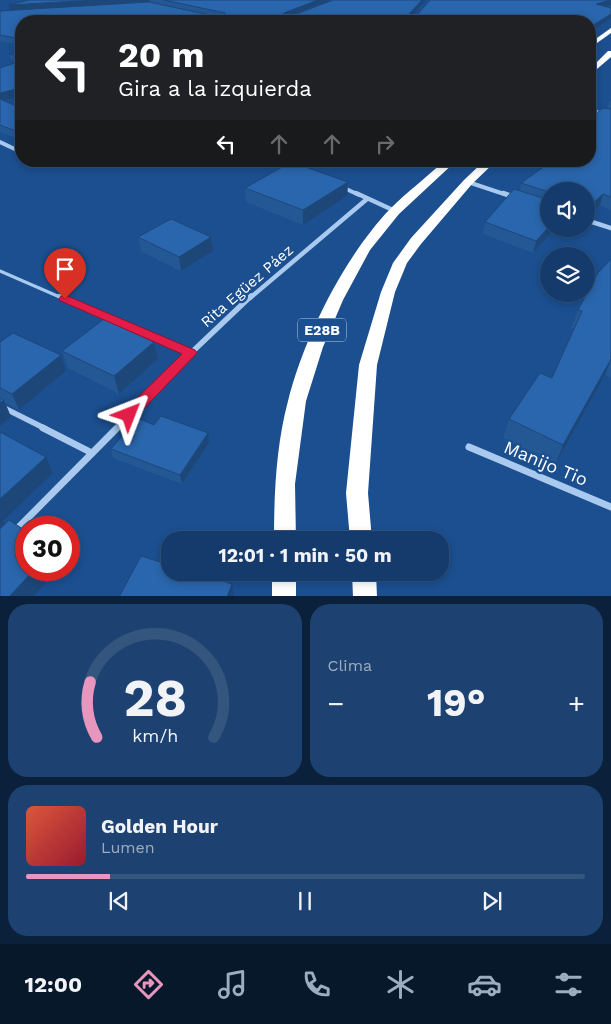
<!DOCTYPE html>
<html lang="es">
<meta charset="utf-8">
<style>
:root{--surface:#143b6b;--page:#1d4271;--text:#f1f3f6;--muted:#9dadc1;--line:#33557e;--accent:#e797bd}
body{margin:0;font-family:"Work Sans",sans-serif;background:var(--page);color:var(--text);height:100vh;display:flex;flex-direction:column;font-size:19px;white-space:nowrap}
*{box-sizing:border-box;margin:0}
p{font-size:16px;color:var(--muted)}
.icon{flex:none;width:28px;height:28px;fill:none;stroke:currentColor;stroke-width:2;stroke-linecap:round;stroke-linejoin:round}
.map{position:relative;height:596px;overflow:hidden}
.side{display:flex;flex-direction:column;gap:8px;padding:8px;background:#0b203b;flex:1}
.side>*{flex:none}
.guide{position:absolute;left:15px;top:15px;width:581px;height:152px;border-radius:20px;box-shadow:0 2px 8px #0003,0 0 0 1px var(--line);background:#202124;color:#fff;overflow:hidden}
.controls{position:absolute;left:540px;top:182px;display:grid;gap:10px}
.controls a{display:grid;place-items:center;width:55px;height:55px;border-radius:50%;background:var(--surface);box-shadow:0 2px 8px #0003,0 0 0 1px var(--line);font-size:25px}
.speed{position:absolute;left:15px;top:516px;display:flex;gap:10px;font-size:25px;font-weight:700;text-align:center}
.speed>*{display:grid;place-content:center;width:65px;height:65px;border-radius:50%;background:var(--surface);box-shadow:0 2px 8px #0003,0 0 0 1px var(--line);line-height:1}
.speed .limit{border:8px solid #d22;background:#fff;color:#111}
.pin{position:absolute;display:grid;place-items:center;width:42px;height:42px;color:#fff;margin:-51px -21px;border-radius:50% 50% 50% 0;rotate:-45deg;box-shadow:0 0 5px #0007}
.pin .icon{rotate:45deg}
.me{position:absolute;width:55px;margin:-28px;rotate:45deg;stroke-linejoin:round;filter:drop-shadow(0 0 4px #0008)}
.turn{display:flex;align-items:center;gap:18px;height:105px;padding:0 20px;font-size:22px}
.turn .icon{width:65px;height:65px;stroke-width:2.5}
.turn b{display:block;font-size:35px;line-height:42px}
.lanes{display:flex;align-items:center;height:48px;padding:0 20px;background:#0003;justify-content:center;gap:25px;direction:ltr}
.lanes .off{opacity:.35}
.big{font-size:38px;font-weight:700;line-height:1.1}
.side .widget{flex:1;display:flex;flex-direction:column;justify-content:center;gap:8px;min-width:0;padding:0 18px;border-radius:20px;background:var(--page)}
.side .dial{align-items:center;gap:0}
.dial svg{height:130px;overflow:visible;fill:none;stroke:var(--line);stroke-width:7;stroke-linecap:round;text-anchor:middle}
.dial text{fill:var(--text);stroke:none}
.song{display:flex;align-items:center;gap:15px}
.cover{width:60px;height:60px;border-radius:8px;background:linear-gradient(135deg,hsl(10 70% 55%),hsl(350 70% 35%))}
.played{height:5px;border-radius:2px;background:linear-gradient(90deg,var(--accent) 15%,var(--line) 15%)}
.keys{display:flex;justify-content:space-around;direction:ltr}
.heat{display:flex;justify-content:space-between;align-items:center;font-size:28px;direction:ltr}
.side .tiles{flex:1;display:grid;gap:8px;grid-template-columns:1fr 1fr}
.widget:last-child{grid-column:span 2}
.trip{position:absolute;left:161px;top:531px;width:288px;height:50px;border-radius:20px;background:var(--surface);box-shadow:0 2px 8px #0003,0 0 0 1px var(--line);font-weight:700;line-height:50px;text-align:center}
.menu{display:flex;height:80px;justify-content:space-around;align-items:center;background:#08182b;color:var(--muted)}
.menu .icon{width:35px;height:35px}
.menu .on{color:var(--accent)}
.menu b{font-size:22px;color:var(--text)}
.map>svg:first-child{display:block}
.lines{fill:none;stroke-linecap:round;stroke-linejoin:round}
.lane-far1{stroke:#a9c9ee;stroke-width:3}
.lane{stroke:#a9c9ee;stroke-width:4.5}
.street-far4{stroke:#a9c9ee;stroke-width:2.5}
.street-far3{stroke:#a9c9ee;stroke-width:4}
.street-far2{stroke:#a9c9ee;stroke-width:4.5}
.street-far1{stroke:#a9c9ee;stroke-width:5.5}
.street{stroke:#a9c9ee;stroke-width:7}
.highway{fill:#fff;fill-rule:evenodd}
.wall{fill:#245895;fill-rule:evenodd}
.shaded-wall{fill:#1d4779}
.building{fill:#2a66ad;stroke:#1d4779}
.route{fill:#e11d48;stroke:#92132f}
.labels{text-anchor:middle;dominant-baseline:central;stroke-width:5;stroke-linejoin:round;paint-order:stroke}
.shield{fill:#1b4f8f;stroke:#bbcadd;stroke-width:1}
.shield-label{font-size:14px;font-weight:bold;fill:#fff}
.street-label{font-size:15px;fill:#fff;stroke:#1b4f8f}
.near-street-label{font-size:18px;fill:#fff;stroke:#1b4f8f}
</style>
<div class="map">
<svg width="611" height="597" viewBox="0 0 611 597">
<rect width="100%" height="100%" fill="#1b4f8f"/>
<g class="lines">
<path class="lane-far1" d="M0,271L62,298"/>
<path class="lane" d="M59,296L191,353"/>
<path class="street-far4" d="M590,111L601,114"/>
<g class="street-far3">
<path d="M596,112L611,116"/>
<path d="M0,142L21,152"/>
<path d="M468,182L507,195"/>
<path d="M342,187L359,195"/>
</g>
<g class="street-far2">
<path d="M356,193L395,211"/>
<path d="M503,193L515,197"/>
<path d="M586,220L611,228"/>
<path d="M250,298L367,199"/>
</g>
<g class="street-far1">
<path d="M0,406L46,429"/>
<path d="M116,429L191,353L251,296"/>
</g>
<g class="street">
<path d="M43,428L92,453"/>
<path d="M469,447L611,507"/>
<path d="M15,531L117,428"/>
</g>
<g class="highway">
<path d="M611,28V33L590,48V43Z"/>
<path d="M608,51H611V57L590,75V69Z"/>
<path d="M444,161H456L399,214L370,250L343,300L323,347L306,401L295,484L296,540H274C274,494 276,446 288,401C304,337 345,256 390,209C407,192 427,177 444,161Z"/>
<path d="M484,161H496L472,184L421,244L407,263L395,292L377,365L368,493L372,540H350L346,493L359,365L381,292L393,263L411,238L464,180Z"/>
<rect x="272" y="572" width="24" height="25"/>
<path d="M352,572H376L377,597H353Z"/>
</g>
</g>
<g class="wall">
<path d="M29,0H331L286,18L333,0H426L412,17L611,0V5L607,7L611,19L590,32V21H21V45L0,41V11H10ZM150,2L224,18L48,8Z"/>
<path d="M21,51V96L3,100L21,108V140L0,132V68L19,62L11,60L9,54Z"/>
<path d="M611,101V210L600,205L588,216H586V191H549V229H554L533,253L483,234L485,222L520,191L521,183L590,161L609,102Z"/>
<path d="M348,182L347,196L303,225L246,202L245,188Z"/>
<path d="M138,237H211L213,251L181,271L141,251Z"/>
<path d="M611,259V377L605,375L555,465L503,438L509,419L552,378L574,329L571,328L578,310Z"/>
<path d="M0,342L66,371L19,410L5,403L11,417L0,426Z"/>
<path d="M154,342L158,359L119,394L68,368L62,351Z"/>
<path d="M154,425L209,443L182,484L113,458L111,449Z"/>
</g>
<g class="shaded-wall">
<path d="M96,0H150V2L10,11L9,5Z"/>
<path d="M318,0H331L284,18L282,16L284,13Z"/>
<path d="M422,0H426L410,19V13Z"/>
<path d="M611,0V5L595,10L596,4Z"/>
<path d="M611,14V19L590,32V27Z"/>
<path d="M21,88V96L0,101V93Z"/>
<path d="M348,182L347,196L303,225V210Z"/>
<path d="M603,194L600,205L588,216L591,205Z"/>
<path d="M549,227V229H554L533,253L536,241Z"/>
<path d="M211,237L213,251L181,271L179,257Z"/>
<path d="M154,342L158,359L119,394L114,376Z"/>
<path d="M61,355L66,371L19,410L12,394Z"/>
<path d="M611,359L605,375L555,465L563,445Z"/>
<path d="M4,400L11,417L0,426V403Z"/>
<path d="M208,433L209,443L182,484L180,475Z"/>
<path d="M46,457L53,473L3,521L8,531L0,539V499Z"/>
<path d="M34,570H57L33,597H9Z"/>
<path d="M232,584L234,597H227Z"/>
</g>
<g class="building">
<path d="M29,0H96L9,5Z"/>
<path d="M164,0H318L284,13L282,16L286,18L333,0H422L410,13V17H415L430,0H611L596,4L611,8V14L590,27V21H21V39L0,35V11L149,2L224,18L227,15L225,13Z"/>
<path d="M21,51V56H20L9,54Z"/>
<path d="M21,61V88L0,93V68Z"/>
<path d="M0,99L21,108V133L0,125Z"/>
<path d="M603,108L611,109V197L603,194L591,205L586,204V191H549V192L521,183L552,161H590V118Z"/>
<path d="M291,162L348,182L303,210L245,188Z"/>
<path d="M514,189L549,200V227L536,241L485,222Z"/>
<path d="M171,219L211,237L179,257L138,237Z"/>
<path d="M611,259V359L563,445L509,419L540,373L552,378L582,311L578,310L598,273Z"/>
<path d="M104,319L154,342L114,376L62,351Z"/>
<path d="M13,333L61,355L12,394L0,388V342Z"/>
<path d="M0,398L4,400L0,403Z"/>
<path d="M161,416L208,433L180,475L111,449L137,418L154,425Z"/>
<path d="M0,432L46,457L0,499Z"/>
<path d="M9,520L26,531V570H34L9,597H0V529Z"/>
<path d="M141,556L170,565V572H194L232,584L227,597H119Z"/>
</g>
<path class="route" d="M65,295L195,350L197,353L134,419L129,421L124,419L122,415L124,411L182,354L61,301L59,299L61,296Z"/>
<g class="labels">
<rect class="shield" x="298" y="318.5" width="48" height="23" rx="4"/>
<g class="shield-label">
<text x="322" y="330">E28B</text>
</g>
<g class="street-label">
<text transform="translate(247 286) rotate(-41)">Rita Egüez Páez</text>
</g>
<g class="near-street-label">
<text transform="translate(546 463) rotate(23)">Manijo Tio</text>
</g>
</g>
</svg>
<div class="controls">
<a><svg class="icon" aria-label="sound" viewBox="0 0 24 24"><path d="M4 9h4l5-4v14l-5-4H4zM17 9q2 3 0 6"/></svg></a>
<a><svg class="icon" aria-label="layers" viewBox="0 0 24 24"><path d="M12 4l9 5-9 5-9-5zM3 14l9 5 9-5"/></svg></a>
</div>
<div class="speed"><div class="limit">30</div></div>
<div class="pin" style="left:65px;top:299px;background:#d93025"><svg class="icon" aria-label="arrive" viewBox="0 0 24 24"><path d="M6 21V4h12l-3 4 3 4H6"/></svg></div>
<svg class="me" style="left:129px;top:415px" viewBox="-20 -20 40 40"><path d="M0-17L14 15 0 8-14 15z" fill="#e11d48" stroke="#fff" stroke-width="4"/></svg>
<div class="trip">12:01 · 1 min · 50 m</div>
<div class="guide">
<div class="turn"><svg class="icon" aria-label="left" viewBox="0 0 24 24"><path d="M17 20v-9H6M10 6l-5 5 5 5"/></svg><div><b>20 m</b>Gira a la izquierda</div></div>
<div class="lanes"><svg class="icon" aria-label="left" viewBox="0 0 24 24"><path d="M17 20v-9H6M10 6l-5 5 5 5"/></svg><svg class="icon off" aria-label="ahead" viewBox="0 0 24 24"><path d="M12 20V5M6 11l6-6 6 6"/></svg><svg class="icon off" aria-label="ahead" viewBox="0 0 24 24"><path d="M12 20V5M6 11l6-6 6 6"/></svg><svg class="icon off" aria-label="right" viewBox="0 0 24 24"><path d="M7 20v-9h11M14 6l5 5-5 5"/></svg></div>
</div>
</div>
<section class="side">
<div class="tiles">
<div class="widget dial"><svg viewBox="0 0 100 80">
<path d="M14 69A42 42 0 1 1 86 69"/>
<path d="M14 69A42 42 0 0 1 10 35" stroke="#e797bd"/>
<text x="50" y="56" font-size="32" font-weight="700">28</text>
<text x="50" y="72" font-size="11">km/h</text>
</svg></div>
<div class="widget"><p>Clima</p>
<div class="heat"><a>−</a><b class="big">19°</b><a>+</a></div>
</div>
<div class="widget">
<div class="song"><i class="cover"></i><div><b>Golden Hour</b><p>Lumen</p></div></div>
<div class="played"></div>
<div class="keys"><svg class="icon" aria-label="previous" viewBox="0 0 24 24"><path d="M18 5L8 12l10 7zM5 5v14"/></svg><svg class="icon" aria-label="pause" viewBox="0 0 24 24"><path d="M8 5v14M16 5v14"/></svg><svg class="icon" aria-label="next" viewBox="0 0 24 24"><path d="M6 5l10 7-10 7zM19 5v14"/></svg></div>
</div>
</div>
</section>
<nav class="menu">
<b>12:00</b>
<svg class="icon on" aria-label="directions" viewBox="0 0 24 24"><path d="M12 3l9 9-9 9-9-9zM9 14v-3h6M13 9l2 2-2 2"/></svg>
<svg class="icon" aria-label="music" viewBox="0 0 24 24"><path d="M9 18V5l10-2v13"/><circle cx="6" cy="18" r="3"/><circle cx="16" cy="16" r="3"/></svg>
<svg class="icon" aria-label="phone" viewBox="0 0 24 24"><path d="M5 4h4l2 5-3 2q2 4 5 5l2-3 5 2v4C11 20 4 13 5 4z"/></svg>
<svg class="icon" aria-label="climate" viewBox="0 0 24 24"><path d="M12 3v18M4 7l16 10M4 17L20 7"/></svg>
<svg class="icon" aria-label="car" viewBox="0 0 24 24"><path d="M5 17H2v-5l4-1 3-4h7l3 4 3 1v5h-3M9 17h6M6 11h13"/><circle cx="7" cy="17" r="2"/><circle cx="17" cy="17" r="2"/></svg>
<svg class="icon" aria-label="filters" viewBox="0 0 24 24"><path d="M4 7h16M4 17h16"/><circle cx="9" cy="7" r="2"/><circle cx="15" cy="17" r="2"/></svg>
</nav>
